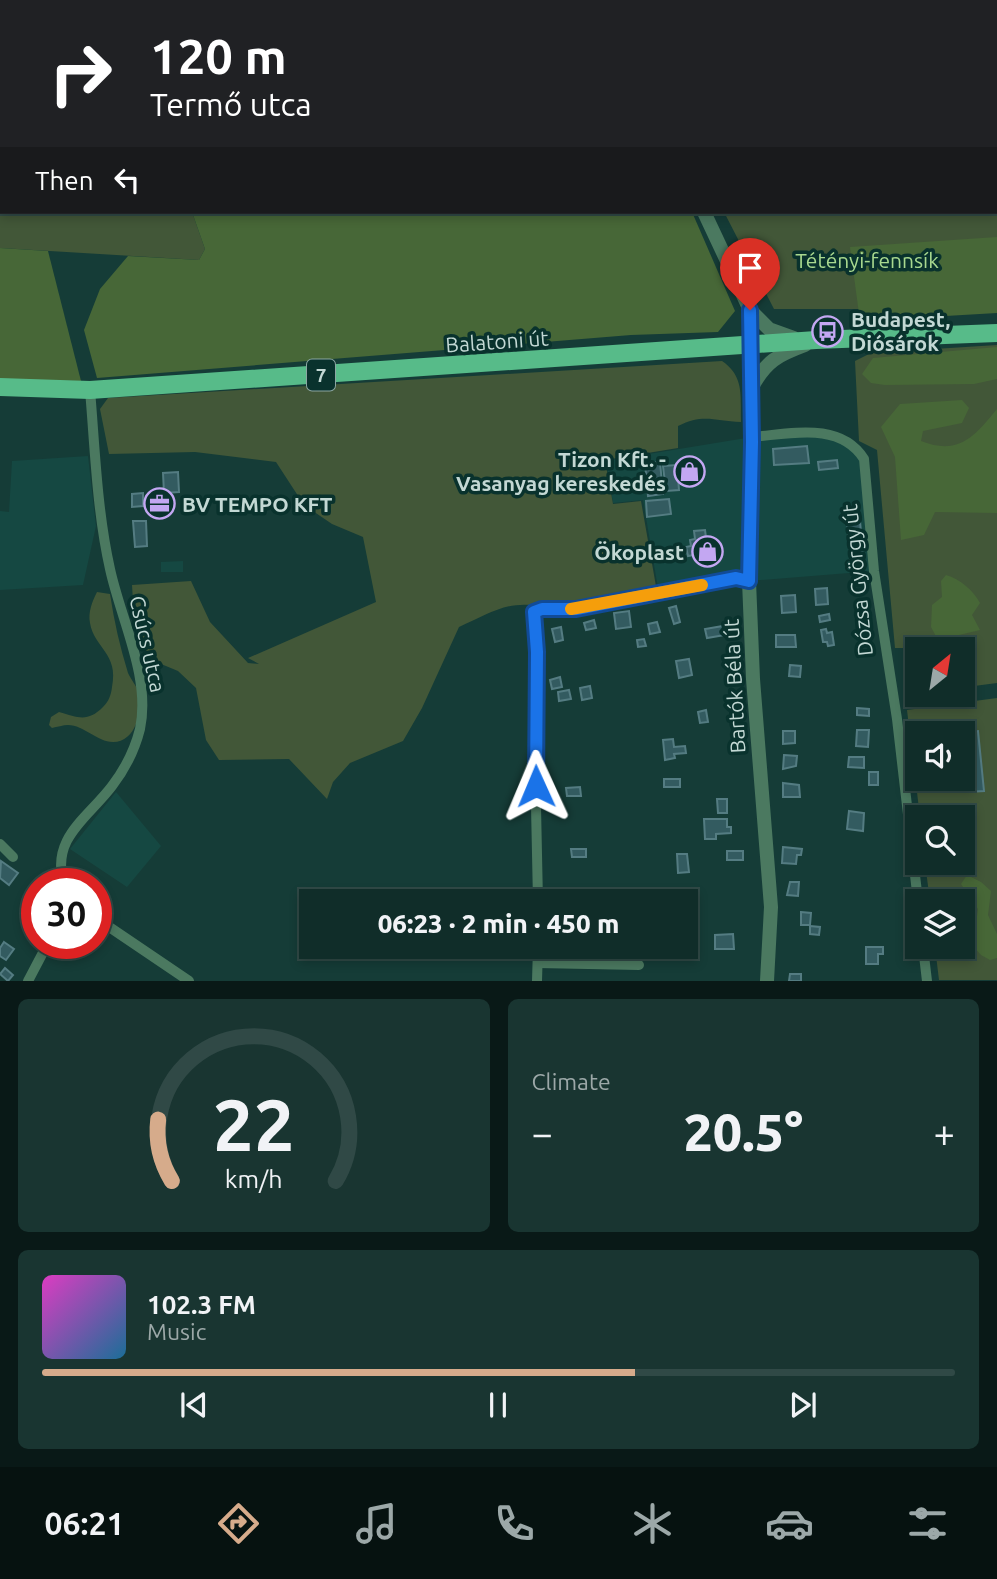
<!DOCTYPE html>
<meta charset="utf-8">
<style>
:root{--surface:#102d29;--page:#193531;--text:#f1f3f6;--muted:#9ca8a8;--line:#304946;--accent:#d6ab8b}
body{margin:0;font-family:Ubuntu,sans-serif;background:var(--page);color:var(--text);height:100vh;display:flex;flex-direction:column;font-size:26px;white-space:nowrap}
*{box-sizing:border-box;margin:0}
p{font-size:23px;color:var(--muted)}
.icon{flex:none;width:38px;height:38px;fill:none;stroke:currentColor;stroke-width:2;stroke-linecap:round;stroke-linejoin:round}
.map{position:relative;height:981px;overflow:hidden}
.details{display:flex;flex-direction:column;gap:18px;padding:18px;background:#091917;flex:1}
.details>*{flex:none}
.hud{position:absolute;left:0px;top:0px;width:998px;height:214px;box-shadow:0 4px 10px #0003,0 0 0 2px var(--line);background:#202124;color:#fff;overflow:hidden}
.needle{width:46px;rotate:30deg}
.tools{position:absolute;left:905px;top:637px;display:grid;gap:14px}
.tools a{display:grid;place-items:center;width:70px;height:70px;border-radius:0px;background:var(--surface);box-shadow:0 4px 10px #0003,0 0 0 2px var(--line);font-size:35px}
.speed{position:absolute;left:21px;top:868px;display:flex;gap:14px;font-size:35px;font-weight:700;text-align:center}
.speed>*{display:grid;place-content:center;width:91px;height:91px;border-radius:50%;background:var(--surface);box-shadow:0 4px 10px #0003,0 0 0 2px var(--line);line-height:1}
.speed .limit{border:10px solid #d22;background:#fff;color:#111}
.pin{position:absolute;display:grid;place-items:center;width:60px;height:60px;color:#fff;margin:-72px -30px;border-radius:50% 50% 50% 0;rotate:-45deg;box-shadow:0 0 7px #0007}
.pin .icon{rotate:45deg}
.me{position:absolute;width:77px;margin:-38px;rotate:359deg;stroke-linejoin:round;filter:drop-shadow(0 0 5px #0008)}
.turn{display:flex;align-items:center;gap:24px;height:147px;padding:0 35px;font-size:32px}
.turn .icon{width:91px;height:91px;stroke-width:2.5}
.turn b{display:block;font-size:49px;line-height:60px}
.then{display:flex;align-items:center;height:66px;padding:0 35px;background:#0003;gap:14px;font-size:26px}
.big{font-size:52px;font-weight:800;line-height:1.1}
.details .card{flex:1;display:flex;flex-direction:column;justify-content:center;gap:10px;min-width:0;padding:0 24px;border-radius:10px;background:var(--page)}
.details .dial{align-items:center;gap:0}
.dial svg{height:182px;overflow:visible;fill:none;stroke:var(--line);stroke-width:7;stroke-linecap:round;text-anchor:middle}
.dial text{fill:var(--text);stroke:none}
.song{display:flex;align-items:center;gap:21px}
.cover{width:84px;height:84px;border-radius:10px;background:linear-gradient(135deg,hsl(310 70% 55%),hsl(200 70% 35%))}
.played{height:7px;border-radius:4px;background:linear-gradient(90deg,var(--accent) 65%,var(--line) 65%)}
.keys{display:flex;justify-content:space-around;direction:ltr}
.heat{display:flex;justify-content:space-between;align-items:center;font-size:38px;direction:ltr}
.details .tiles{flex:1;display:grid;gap:18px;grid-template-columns:1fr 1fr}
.card:last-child{grid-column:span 2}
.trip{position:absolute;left:299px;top:889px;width:399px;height:70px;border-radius:0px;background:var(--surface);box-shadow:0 4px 10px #0003,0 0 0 2px var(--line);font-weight:800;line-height:70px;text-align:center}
.dock{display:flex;height:112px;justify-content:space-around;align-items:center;background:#061210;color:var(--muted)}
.dock .icon{width:49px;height:49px}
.dock .on{color:var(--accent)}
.dock b{font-size:32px;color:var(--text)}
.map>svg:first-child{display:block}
.built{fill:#154842}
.green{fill:#425738;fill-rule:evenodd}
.forest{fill:#476737}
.building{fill:#335b60;stroke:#547c82;stroke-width:2}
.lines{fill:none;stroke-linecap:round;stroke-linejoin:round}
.minor{stroke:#4b7960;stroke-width:10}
.tertiary{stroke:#4b7960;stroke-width:14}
.primary{stroke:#57bb89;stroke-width:18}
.route-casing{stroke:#114b97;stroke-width:18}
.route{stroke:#1a73e8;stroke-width:12}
.slow{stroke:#f59e0b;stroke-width:12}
.labels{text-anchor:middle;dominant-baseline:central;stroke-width:7;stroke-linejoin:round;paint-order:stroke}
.shield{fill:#09322d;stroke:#8ba6a2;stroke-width:2}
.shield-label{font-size:19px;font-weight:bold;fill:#c3d8d4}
.park-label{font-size:21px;fill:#a8d98f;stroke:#09322d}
.poi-label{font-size:21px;font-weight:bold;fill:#c3d8d4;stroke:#09322d;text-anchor:start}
.street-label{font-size:21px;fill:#c3d8d4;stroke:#09322d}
</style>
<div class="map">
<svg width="997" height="981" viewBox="0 0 997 981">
<rect width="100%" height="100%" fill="#153c37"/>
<g class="built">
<path d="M820,433L858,449L874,571L749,581L659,594L643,500L613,503L606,461L752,437Z"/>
<path d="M88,456L96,526L83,585L0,590V511L9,512L12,461Z"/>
<path d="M183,561V572H161V562Z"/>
<path d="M116,792L161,846L127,887L70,849Z"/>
</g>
<g class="green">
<path d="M0,0L2,212H192L205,249L199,260L0,248Z"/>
<path d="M611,0H997V309H774L724,212H996V2Z"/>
<path d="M997,345V683L974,686L963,665L962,649H917V665L909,648H895L877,450L859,441L855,361L871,353Z"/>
<path d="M722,361C745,377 740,396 741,422C715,421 703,413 678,426V448L605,460L613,504L641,501L657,592L538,606C507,600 487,615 459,627L422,708L403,741L350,763L333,782L327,799L289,759L219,760L206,740L196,688L178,671L149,659L134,617L132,585L191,581L210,622L248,663L259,664L248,658L376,602L363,537L332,524L304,505L276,462L195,452L109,454L100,409L108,398Z"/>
<path d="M97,592L110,594C114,621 120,647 128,673C131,680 137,686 138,692C143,711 136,742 113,742C97,742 84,725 68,725C63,725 57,727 52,728L49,725L51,717L59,712C79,718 88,722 103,707C109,701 111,695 112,687C119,653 94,648 90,623C88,612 92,602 97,592Z"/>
<path d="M997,698V980H939L935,947H962V901H930L925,863H962V817H920L907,710ZM917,733H962V779H917Z"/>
</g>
<g class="forest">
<path d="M1,0H832L2,2Z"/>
<path d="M996,10H997L996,195Z"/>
<path d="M192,212H692L735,311L718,332L631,335L97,378L84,330L100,289L128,256L199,260L205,249Z"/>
<path d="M997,237V313L860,321L850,247Z"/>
<path d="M0,248L48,251L81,381L0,380Z"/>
<path d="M997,347V379L974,384L885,385L871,383L862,374L873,358Z"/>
<path d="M962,400L969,408L962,423L923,431L921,441C959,456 975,436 997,409V513L935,512L924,535L901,540L895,457L881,427L900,404Z"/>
<path d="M946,575C960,579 973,590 980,603L972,615L980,630L938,640L931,627L932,605L942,597L941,581Z"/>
<path d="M967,875L981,882L991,891L988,915L997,934V958L990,960L981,955L973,946L978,909L961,884Z"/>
</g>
<g class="building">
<path d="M807,446L809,463L774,465L773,449Z"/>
<path d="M837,460L838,468L819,470L818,462Z"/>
<path d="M660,462L663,494L648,496L645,463Z"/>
<path d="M677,465L679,490L666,491L663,466Z"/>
<path d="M178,472L179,492L164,493L163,473Z"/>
<path d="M143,493V506L132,507V494Z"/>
<path d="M669,499L671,514L647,517L646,501Z"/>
<path d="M133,521H146L147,546L135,547Z"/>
<path d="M860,521L864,566L851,567L847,522Z"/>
<path d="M705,530L707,545L699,546L700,554L688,556L686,547L691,546L690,540L695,539L694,531Z"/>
<path d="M827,588L828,604L816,605L815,589Z"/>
<path d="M795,595L796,612L782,613L781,596Z"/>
<path d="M676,606L680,622L674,624L669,608Z"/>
<path d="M629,611L631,627L616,629L614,613Z"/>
<path d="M829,614L830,620L820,622L819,616Z"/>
<path d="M594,620L596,628L586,630L584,623Z"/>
<path d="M657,622L660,632L650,634L648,624Z"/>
<path d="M723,626L725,635L707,638L705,629Z"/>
<path d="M561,627L563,640L555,642L552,629Z"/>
<path d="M826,629L827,633L832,632L834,645L828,646L827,642H823L821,630Z"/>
<path d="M776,635H795L796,647H776Z"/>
<path d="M644,639L646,646L638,647L637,640Z"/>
<path d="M689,659L692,675L679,678L676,661Z"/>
<path d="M790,665L801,666L800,677L789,676Z"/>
<path d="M560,677L562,687L552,689L550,680Z"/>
<path d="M590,686L592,698L582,700L580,688Z"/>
<path d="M569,690L571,699L559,701L558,692Z"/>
<path d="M857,708L869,709V716L857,715Z"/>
<path d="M706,710L708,722L700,723L698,712Z"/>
<path d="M857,730H869L868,747L856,746Z"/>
<path d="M783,731H795V743L783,744Z"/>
<path d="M978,731L984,791L967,792L966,784H961V779L962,733H956Z"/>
<path d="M673,739L674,747L685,746L686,753L674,754L675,758L665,760L663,740Z"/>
<path d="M784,755L797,756L796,766L783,769Z"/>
<path d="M849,757H864V768L848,767Z"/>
<rect x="869" y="772" width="9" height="13"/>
<rect x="664" y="779" width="16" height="8"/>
<path d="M783,783L799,785L800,797H783Z"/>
<path d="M580,787L581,796H567L566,788Z"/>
<path d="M717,799H727V813H718Z"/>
<path d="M849,811L864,813L863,831L847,829Z"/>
<path d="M704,819H727V827H731V833L716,834V839H705Z"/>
<path d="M783,847L802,849L801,855H797L796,864L782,863Z"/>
<path d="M571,849H586V857H572Z"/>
<rect x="727" y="851" width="16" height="9"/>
<path d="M677,854H687L689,872L678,873Z"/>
<path d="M1,861L18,873L9,885L0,878Z"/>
<path d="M790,882H799L798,896L787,895Z"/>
<path d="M36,885L37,886V903L28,896Z"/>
<path d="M801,912L811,913L810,925H801Z"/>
<path d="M810,926L820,927L819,935L810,934Z"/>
<path d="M733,934L734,949H715V935Z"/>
<path d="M4,942L14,949L6,960L0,956V948Z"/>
<path d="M485,947H498L500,956L488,959Z"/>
<path d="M866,947H883V954H878V964H866Z"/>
<path d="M5,968L13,975L8,981L0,974Z"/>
<path d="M790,974H801V981H789Z"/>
</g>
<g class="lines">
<g class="minor">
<path d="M752,437C790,434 840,421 864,459L874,571L897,719L918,901"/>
<path d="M0,844L13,857"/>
<path d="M64,884C50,838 88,818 112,786C125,769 135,749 140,729C151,677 121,620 110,569C97,511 95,449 90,390"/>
<path d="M538,901L535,759L537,652L534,612L542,609H576L736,578L749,581"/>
<path d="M96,918L189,981"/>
<path d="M923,947L927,981"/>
<path d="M538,963L639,965"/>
<path d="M28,981L48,943"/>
<path d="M537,981L538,947"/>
</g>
<g class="tertiary">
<path d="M602,0V2"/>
<path d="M704,212L750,310L752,437L749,581L753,679L771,907L767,981"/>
<path d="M750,310L769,329L794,338"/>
<path d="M752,387C766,361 778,355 805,345"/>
</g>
<path class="primary" d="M0,387L90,390L816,340L997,333"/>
</g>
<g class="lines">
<defs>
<path id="route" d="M536,786L537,652L534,612L542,609H576L736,578L749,581L752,442L750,310"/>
</defs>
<use href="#route" class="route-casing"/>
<use href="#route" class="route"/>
<path class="slow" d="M571,609L702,585"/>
</g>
<defs>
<symbol id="bus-ring" viewBox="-11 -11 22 22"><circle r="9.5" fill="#09322d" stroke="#c3a7f2" stroke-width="1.5"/><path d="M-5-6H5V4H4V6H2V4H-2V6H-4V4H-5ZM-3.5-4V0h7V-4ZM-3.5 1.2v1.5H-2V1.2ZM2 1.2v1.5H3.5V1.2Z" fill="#c3a7f2"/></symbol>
<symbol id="shop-ring" viewBox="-11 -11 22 22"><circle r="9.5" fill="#09322d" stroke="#c3a7f2" stroke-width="1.5"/><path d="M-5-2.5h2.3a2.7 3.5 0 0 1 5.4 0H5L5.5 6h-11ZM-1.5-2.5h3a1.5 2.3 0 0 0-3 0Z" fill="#c3a7f2"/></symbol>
<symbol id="office-ring" viewBox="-11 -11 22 22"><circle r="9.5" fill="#09322d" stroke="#c3a7f2" stroke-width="1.5"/><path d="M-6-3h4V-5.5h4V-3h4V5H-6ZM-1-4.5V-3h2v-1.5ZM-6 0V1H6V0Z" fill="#c3a7f2"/></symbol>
</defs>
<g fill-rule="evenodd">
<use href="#bus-ring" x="810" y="314" width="35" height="35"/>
<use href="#shop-ring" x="672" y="454" width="35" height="35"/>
<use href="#office-ring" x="142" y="486" width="35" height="35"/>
<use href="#shop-ring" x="690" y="534" width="35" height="35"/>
</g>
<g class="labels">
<rect class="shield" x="307" y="359.5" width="28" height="31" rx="5"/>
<g class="shield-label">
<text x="321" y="375">7</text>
</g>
<g class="park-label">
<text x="867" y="260">Tétényi-fennsík</text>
</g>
<g class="poi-label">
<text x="851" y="319">Budapest,<tspan x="851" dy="24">Diósárok</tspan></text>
<text x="666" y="459" text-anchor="end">Tizon Kft. -<tspan x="666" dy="24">Vasanyag kereskedés</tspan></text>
<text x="182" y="504">BV TEMPO KFT</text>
<text x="684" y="552" text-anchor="end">Ökoplast</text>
</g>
<g class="street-label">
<text transform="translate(497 341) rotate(-4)">Balatoni út</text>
<text transform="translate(857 580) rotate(-96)">Dózsa György út</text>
<text transform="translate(148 644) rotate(77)">Csúcs utca</text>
<text transform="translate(734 686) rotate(-93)">Bartók Béla út</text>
</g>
</g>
</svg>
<div class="tools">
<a><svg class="needle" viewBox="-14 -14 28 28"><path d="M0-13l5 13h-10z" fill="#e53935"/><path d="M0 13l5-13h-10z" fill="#9ca8a8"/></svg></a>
<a><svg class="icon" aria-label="sound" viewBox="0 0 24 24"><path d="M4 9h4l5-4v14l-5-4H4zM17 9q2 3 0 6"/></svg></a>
<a><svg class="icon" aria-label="search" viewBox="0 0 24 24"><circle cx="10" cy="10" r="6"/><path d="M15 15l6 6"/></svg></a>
<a><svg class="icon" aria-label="layers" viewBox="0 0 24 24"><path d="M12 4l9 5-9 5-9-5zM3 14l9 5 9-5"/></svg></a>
</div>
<div class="speed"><div class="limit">30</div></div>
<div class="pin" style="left:750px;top:310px;background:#d93025"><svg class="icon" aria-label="arrive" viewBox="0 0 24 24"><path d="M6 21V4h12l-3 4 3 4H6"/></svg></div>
<svg class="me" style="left:536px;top:786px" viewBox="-20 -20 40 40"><path d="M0-17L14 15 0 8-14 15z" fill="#1a73e8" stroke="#fff" stroke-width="4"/></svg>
<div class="trip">06:23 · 2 min · 450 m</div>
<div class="hud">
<div class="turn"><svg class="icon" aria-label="right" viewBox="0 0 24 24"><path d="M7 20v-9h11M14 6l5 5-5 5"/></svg><div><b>120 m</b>Termő utca</div></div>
<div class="then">Then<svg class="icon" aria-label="left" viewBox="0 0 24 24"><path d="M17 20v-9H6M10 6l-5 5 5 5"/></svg></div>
</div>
</div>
<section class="details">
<div class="tiles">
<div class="card dial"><svg viewBox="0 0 100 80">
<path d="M14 69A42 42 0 1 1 86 69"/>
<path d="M14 69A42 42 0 0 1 8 42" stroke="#d6ab8b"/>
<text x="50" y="56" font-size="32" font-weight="700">22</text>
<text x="50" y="72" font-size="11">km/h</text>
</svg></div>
<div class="card"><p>Climate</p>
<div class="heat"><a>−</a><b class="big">20.5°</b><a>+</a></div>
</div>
<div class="card">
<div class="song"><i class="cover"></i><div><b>102.3 FM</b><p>Music</p></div></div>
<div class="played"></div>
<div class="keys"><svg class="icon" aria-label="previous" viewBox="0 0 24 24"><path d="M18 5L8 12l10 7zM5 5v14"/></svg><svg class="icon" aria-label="pause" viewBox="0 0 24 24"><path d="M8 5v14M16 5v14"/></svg><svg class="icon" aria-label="next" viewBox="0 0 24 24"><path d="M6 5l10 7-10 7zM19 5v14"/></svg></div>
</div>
</div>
</section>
<nav class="dock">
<b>06:21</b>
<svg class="icon on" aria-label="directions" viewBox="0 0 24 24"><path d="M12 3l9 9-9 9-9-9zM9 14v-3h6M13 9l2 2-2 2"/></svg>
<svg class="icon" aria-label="music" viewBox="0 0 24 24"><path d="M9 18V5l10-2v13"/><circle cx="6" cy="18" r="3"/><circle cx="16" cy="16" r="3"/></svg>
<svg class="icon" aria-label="phone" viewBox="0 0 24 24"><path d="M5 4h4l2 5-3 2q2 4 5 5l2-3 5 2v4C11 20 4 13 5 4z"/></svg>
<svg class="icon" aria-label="climate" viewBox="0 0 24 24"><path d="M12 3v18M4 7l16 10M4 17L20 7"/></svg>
<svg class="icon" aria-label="car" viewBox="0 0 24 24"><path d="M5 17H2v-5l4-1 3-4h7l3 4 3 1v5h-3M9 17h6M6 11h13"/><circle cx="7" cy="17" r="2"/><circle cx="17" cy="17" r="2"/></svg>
<svg class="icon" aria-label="filters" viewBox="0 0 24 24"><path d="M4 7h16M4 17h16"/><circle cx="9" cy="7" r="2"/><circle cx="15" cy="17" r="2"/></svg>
</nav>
